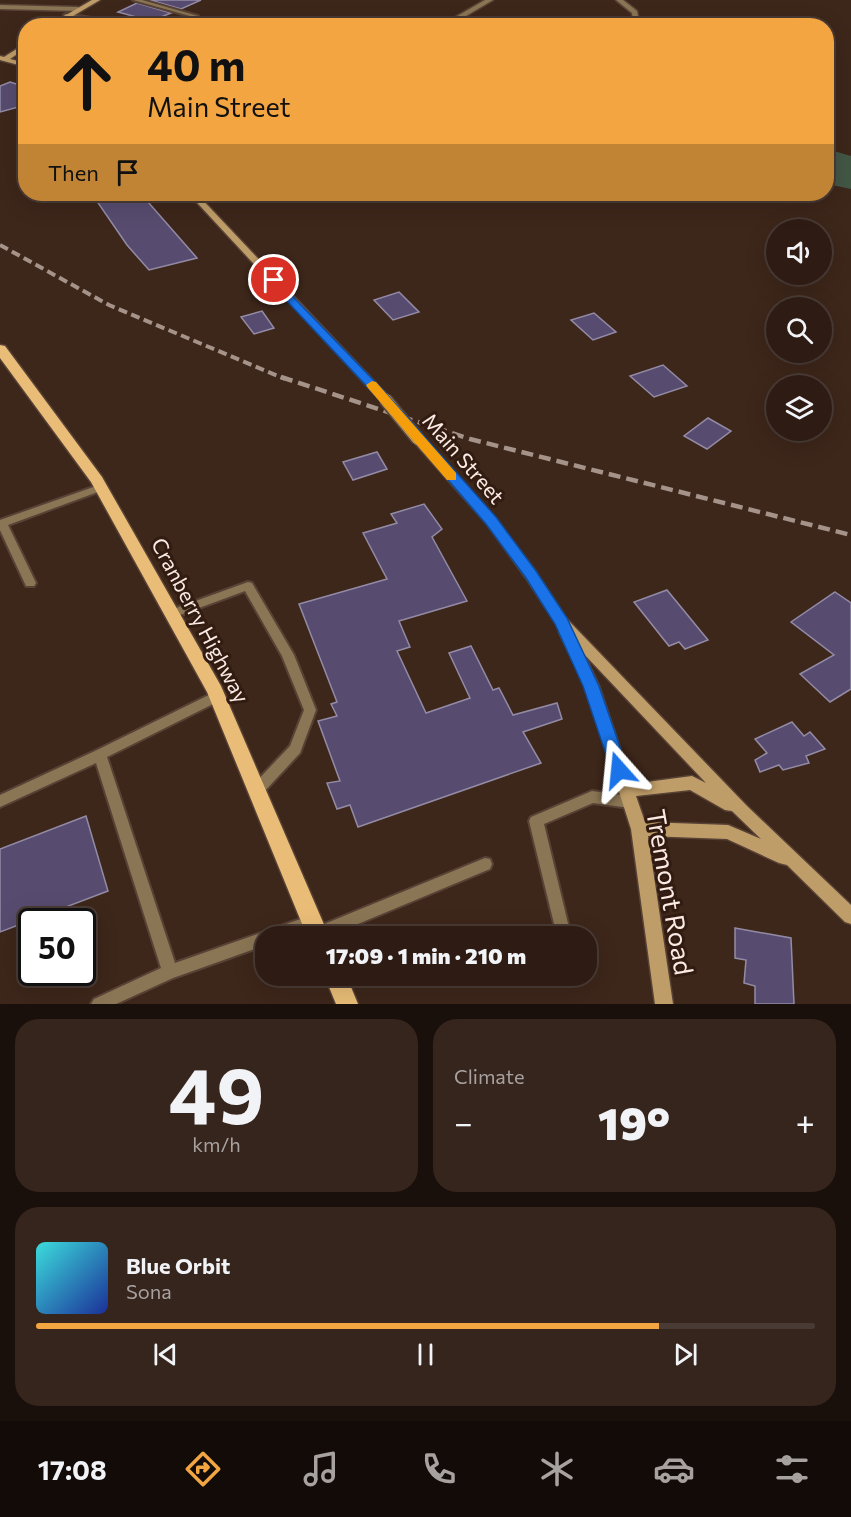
<!DOCTYPE html>
<meta charset="utf-8">
<style>
:root{--surface:#2e1c14;--page:#36251d;--text:#f1f3f6;--muted:#a7a1a0;--line:#493a34;--accent:#f2a541}
body{margin:0;font-family:Commissioner,sans-serif;background:var(--page);color:var(--text);height:100vh;display:flex;flex-direction:column;font-size:22px;white-space:nowrap}
*{box-sizing:border-box;margin:0}
p{font-size:20px;color:var(--muted)}
.icon{flex:none;width:33px;height:33px;fill:none;stroke:currentColor;stroke-width:2;stroke-linecap:round;stroke-linejoin:round}
.map{position:relative;height:1004px;overflow:hidden}
.panel{display:flex;flex-direction:column;gap:15px;padding:15px;background:#190f0b;flex:1}
.panel>*{flex:none}
.banner{position:absolute;left:18px;top:18px;width:816px;height:183px;border-radius:24px;box-shadow:0 6px 24px #0002,0 0 0 2px var(--line);background:#f2a541;color:#111;overflow:hidden}
.buttons{position:absolute;left:766px;top:219px;display:grid;gap:12px}
.buttons a{display:grid;place-items:center;width:66px;height:66px;border-radius:50%;background:var(--surface);box-shadow:0 6px 24px #0002,0 0 0 2px var(--line);font-size:30px}
.speed{position:absolute;left:18px;top:908px;display:flex;gap:12px;font-size:30px;font-weight:700;text-align:center}
.speed>*{display:grid;place-content:center;width:78px;height:78px;border-radius:50%;background:var(--surface);box-shadow:0 6px 24px #0002,0 0 0 2px var(--line);line-height:1}
.speed .limit{border:3px solid #111;border-radius:9px;background:#fff;color:#111}
.pin{position:absolute;display:grid;place-items:center;width:51px;height:51px;color:#fff;margin:-26px;border:3px solid #fff;border-radius:50%;box-shadow:0 2px 6px #0007}
.me{position:absolute;width:66px;margin:-33px;rotate:342deg;stroke-linejoin:round;filter:drop-shadow(0 0 4px #0008)}
.turn{display:flex;align-items:center;gap:21px;height:126px;padding:0 30px;font-size:27px}
.turn .icon{width:78px;height:78px;stroke-width:2.5}
.turn b{display:block;font-size:42px;line-height:51px}
.then{display:flex;align-items:center;height:57px;padding:0 30px;background:#0003;gap:12px;font-size:22px}
.big{font-size:45px;font-weight:800;line-height:1.1}
.panel .card{flex:1;display:flex;flex-direction:column;justify-content:center;gap:9px;min-width:0;padding:0 21px;border-radius:24px;background:var(--page)}
.panel .dial{align-items:center;gap:0}
.dial b{font-size:78px;line-height:1}
.song{display:flex;align-items:center;gap:18px}
.cover{width:72px;height:72px;border-radius:9px;background:linear-gradient(135deg,hsl(180 70% 55%),hsl(230 70% 35%))}
.played{height:6px;border-radius:3px;background:linear-gradient(90deg,var(--accent) 80%,var(--line) 80%)}
.keys{display:flex;justify-content:space-around;direction:ltr}
.heat{display:flex;justify-content:space-between;align-items:center;font-size:33px;direction:ltr}
.panel .tiles{flex:1;display:grid;gap:15px;grid-template-columns:1fr 1fr}
.card:last-child{grid-column:span 2}
.trip{position:absolute;left:255px;top:926px;width:342px;height:60px;border-radius:24px;background:var(--surface);box-shadow:0 6px 24px #0002,0 0 0 2px var(--line);font-weight:800;line-height:60px;text-align:center}
.menu{display:flex;height:96px;justify-content:space-around;align-items:center;background:#120b08;color:var(--muted)}
.menu .icon{width:42px;height:42px}
.menu .active{color:var(--accent)}
.menu b{font-size:27px;color:var(--text)}
.map>svg:first-child{display:block}
.green{fill:#435745}
.building{fill:#574c6f;stroke:#938ba6;stroke-width:1.5}
.lines{fill:none;stroke-linecap:round;stroke-linejoin:round}
.lane-casing{stroke:#584236;stroke-width:4}
.street-casing{stroke:#584236;stroke-width:3}
.secondary-casing{stroke:#584236;stroke-width:3}
.primary-casing{stroke:#584236;stroke-width:3}
.lane{fill:#8a7554;fill-rule:evenodd}
.street{fill:#8a7554;fill-rule:evenodd}
.secondary{fill:#bf9d68;fill-rule:evenodd}
.primary{fill:#e9bd77;fill-rule:evenodd}
.rail-far1{stroke:#a59289;stroke-width:4;stroke-dasharray:9 4.5;stroke-linecap:butt}
.rail{stroke:#a59289;stroke-width:4.5;stroke-dasharray:12 6;stroke-linecap:butt}
.secondary-bridge-casing{stroke:#584236;stroke-width:15;stroke-linecap:butt}
.secondary-bridge{stroke:#bf9d68;stroke-width:12}
.route{fill:#1a73e8;stroke:#114b97;stroke-width:1.5}
.slow{fill:#f59e0b}
.labels{text-anchor:middle;dominant-baseline:central;stroke-width:6;stroke-linejoin:round;paint-order:stroke}
.street-label{font-size:21px;fill:#fbebe4;stroke:#321c11}
.near-street-label{font-size:26px;fill:#fbebe4;stroke:#321c11}
</style>
<div class="map">
<svg width="851" height="1004" viewBox="0 0 851 1004">
<rect width="100%" height="100%" fill="#3d261a"/>
<path class="green" d="M827,149L851,156V189L827,184Z"/>
<g class="building">
<path d="M150,0H201L181,9Z"/>
<path d="M137,3L171,13L151,21L118,12Z"/>
<path d="M10,82L26,87V105L0,112V86Z"/>
<path d="M92,194H141L197,258L149,270L127,245Z"/>
<path d="M399,292L419,312L393,320L374,300Z"/>
<path d="M262,311L274,328L254,334L241,317Z"/>
<path d="M594,313L616,332L593,340L571,320Z"/>
<path d="M663,365L687,386L654,397L630,376Z"/>
<path d="M708,418L731,431L707,449L684,436Z"/>
<path d="M377,452L387,469L353,480L343,462Z"/>
<path d="M424,504L442,529L432,537L467,601L399,621L410,647L397,651L426,713L470,698L449,653L471,646L493,690L499,688L513,715L557,703L562,719L523,732L541,763L358,827L350,805L337,809L327,783L340,781L318,721L337,716L331,704L337,702L299,604L387,579L363,533L397,523L391,514Z"/>
<path d="M667,590L708,640L685,649L679,642L669,646L634,602Z"/>
<path d="M835,592L851,603V689L830,702L800,674L834,655L791,622Z"/>
<path d="M792,722L804,736L810,732L825,749L806,756L809,763L783,770L779,765L760,772L755,760L767,753L755,739Z"/>
<path d="M86,816L108,891L0,932V849Z"/>
<path d="M735,928L791,938L794,1004H755V986L744,983L746,960L735,958Z"/>
</g>
<g class="lines">
<defs>
<g id="lane">
<path d="M133,0H142L198,16L181,26H173L190,16Z"/>
<path d="M66,14L130,24L133,26H116L64,17V15Z"/>
<path d="M102,484L107,487L106,489L8,525L36,583L34,586H26L0,530V520Z"/>
<path d="M248,582L252,583L294,655L316,710L300,753L262,794L257,796L252,794L250,790L252,786L290,746L304,710L282,656L245,591L172,618L168,617L166,614L168,611Z"/>
<path d="M217,691L221,692L223,696L221,700L107,757L175,963L312,915L317,917L319,922L317,927L485,858L490,859L492,864L490,869L329,936H311L310,934L314,928L292,936H266V945L173,978L116,1004H91L94,999L161,968L96,763L0,807V795L95,751Z"/>
<path d="M592,791L630,796L635,798L637,802L635,806L630,808L593,803L544,824L571,936H557L529,821L531,817Z"/>
</g>
<g id="street">
<path d="M485,0H493L449,26H440Z"/>
<path d="M616,0H623L637,11L640,26H634L632,13Z"/>
<path d="M0,5L78,7L81,9L78,11L0,9Z"/>
</g>
<g id="secondary">
<path d="M92,0H100L56,26H47Z"/>
<path d="M26,43V48L10,59L26,63V67L0,60V56L4,57Z"/>
<path d="M189,194H197L389,397L390,399L389,401H381Z"/>
<path d="M418,435L422,436L495,518L536,572L566,618L747,806L851,905V924L845,922L787,865L779,863L727,839L648,836L673,1004H655L631,829L585,686L559,632L560,630L526,578L487,524L414,442L412,439ZM584,654L706,783L692,776L632,784L599,686ZM690,790L725,810L732,811L761,839L728,825L645,822L636,796Z"/>
</g>
<g id="primary">
<path d="M0,345L5,346L102,477L221,686L329,936H307L207,692L91,482L0,358Z"/>
<path d="M324,975H346L358,1004H336Z"/>
</g>
</defs>
<use href="#lane" class="lane-casing"/>
<use href="#street" class="street-casing"/>
<use href="#secondary" class="secondary-casing"/>
<use href="#primary" class="primary-casing"/>
<use href="#lane" class="lane"/>
<use href="#street" class="street"/>
<use href="#secondary" class="secondary"/>
<use href="#primary" class="primary"/>
<path class="rail-far1" d="M0,245L109,305L285,379"/>
<path class="rail" d="M281,377L470,439L851,535"/>
<defs>
<path id="secondary-bridge" d="M385,399L418,439"/>
</defs>
<use href="#secondary-bridge" class="secondary-bridge-casing"/>
<use href="#secondary-bridge" class="secondary-bridge"/>
</g>
<path class="route" d="M274,277L383,390L496,517L536,571L567,618L599,686L628,770L625,775L619,777L613,775L583,686L555,624L526,578L486,524L375,395L270,283L268,280Z"/>
<path class="slow" d="M372,381L376,382L456,473V480H447L368,388L366,385Z"/>
<g class="labels">
<g class="street-label">
<text transform="translate(464 458) rotate(49)">Main Street</text>
<text transform="translate(201 620) rotate(62)">Cranberry Highway</text>
</g>
<g class="near-street-label">
<text transform="translate(671 892) rotate(80)">Tremont Road</text>
</g>
</g>
</svg>
<div class="buttons">
<a><svg class="icon" aria-label="sound" viewBox="0 0 24 24"><path d="M4 9h4l5-4v14l-5-4H4zM17 9q2 3 0 6"/></svg></a>
<a><svg class="icon" aria-label="search" viewBox="0 0 24 24"><circle cx="10" cy="10" r="6"/><path d="M15 15l6 6"/></svg></a>
<a><svg class="icon" aria-label="layers" viewBox="0 0 24 24"><path d="M12 4l9 5-9 5-9-5zM3 14l9 5 9-5"/></svg></a>
</div>
<div class="speed"><div class="limit">50</div></div>
<div class="pin" style="left:274px;top:280px;background:#d93025"><svg class="icon" aria-label="arrive" viewBox="0 0 24 24"><path d="M6 21V4h12l-3 4 3 4H6"/></svg></div>
<svg class="me" style="left:619px;top:770px" viewBox="-20 -20 40 40"><path d="M0-17L14 15 0 8-14 15z" fill="#1a73e8" stroke="#fff" stroke-width="4"/></svg>
<div class="trip">17:09 · 1 min · 210 m</div>
<div class="banner">
<div class="turn"><svg class="icon" aria-label="ahead" viewBox="0 0 24 24"><path d="M12 20V5M6 11l6-6 6 6"/></svg><div><b>40 m</b>Main Street</div></div>
<div class="then">Then<svg class="icon" aria-label="arrive" viewBox="0 0 24 24"><path d="M6 21V4h12l-3 4 3 4H6"/></svg></div>
</div>
</div>
<section class="panel">
<div class="tiles">
<div class="card dial"><b>49</b><p>km/h</p></div>
<div class="card"><p>Climate</p>
<div class="heat"><a>−</a><b class="big">19°</b><a>+</a></div>
</div>
<div class="card">
<div class="song"><i class="cover"></i><div><b>Blue Orbit</b><p>Sona</p></div></div>
<div class="played"></div>
<div class="keys"><svg class="icon" aria-label="previous" viewBox="0 0 24 24"><path d="M18 5L8 12l10 7zM5 5v14"/></svg><svg class="icon" aria-label="pause" viewBox="0 0 24 24"><path d="M8 5v14M16 5v14"/></svg><svg class="icon" aria-label="next" viewBox="0 0 24 24"><path d="M6 5l10 7-10 7zM19 5v14"/></svg></div>
</div>
</div>
</section>
<nav class="menu">
<b>17:08</b>
<svg class="icon active" aria-label="directions" viewBox="0 0 24 24"><path d="M12 3l9 9-9 9-9-9zM9 14v-3h6M13 9l2 2-2 2"/></svg>
<svg class="icon" aria-label="music" viewBox="0 0 24 24"><path d="M9 18V5l10-2v13"/><circle cx="6" cy="18" r="3"/><circle cx="16" cy="16" r="3"/></svg>
<svg class="icon" aria-label="phone" viewBox="0 0 24 24"><path d="M5 4h4l2 5-3 2q2 4 5 5l2-3 5 2v4C11 20 4 13 5 4z"/></svg>
<svg class="icon" aria-label="climate" viewBox="0 0 24 24"><path d="M12 3v18M4 7l16 10M4 17L20 7"/></svg>
<svg class="icon" aria-label="car" viewBox="0 0 24 24"><path d="M5 17H2v-5l4-1 3-4h7l3 4 3 1v5h-3M9 17h6M6 11h13"/><circle cx="7" cy="17" r="2"/><circle cx="17" cy="17" r="2"/></svg>
<svg class="icon" aria-label="filters" viewBox="0 0 24 24"><path d="M4 7h16M4 17h16"/><circle cx="9" cy="7" r="2"/><circle cx="15" cy="17" r="2"/></svg>
</nav>
